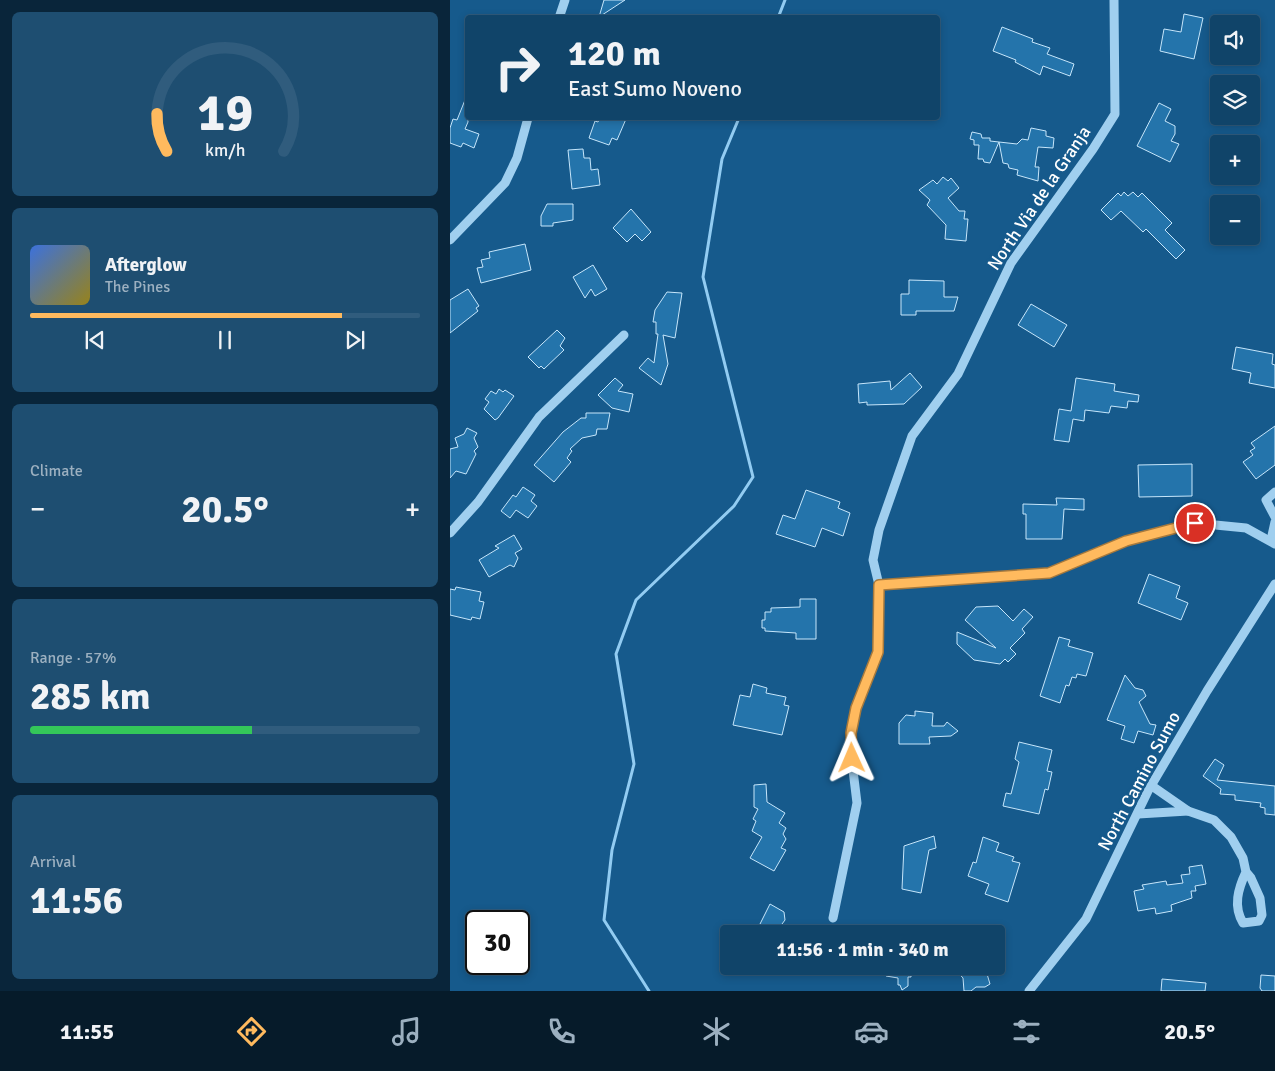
<!DOCTYPE html>
<meta charset="utf-8">
<style>
:root{--surface:#104469;--page:#1e4e71;--text:#f1f3f6;--muted:#9cb0c0;--line:#305c7d;--accent:#ffba5e}
body{margin:0;font-family:Signika,sans-serif;background:var(--page);color:var(--text);height:100vh;display:flex;flex-direction:column;font-size:19px;white-space:nowrap}
*{box-sizing:border-box;margin:0}
p{font-size:16px;color:var(--muted)}
.icon{flex:none;width:28px;height:28px;fill:none;stroke:currentColor;stroke-width:2;stroke-linecap:round;stroke-linejoin:round}
.map{position:relative;flex:1;overflow:hidden}
.panel{display:flex;flex-direction:column;gap:12px;padding:12px;background:#09253a;width:450px}
.panel>*{flex:none}
.top-card{position:absolute;left:15px;top:15px;width:475px;height:105px;border-radius:5px;box-shadow:0 2px 8px #0003,0 0 0 1px var(--line);background:#104469;color:var(--text);overflow:hidden}
.controls{position:absolute;left:760px;top:15px;display:grid;gap:10px}
.controls a{display:grid;place-items:center;width:50px;height:50px;border-radius:5px;background:var(--surface);box-shadow:0 2px 8px #0003,0 0 0 1px var(--line);font-size:25px}
.speed{position:absolute;left:15px;top:910px;display:flex;gap:10px;font-size:25px;font-weight:700;text-align:center}
.speed>*{display:grid;place-content:center;width:65px;height:65px;border-radius:50%;background:var(--surface);box-shadow:0 2px 8px #0003,0 0 0 1px var(--line);line-height:1}
.speed .limit{border:2px solid #111;border-radius:8px;background:#fff;color:#111}
.pin{position:absolute;display:grid;place-items:center;width:42px;height:42px;color:#fff;margin:-21px;border:2px solid #fff;border-radius:50%;box-shadow:0 1px 5px #0007}
.me{position:absolute;width:55px;margin:-28px;rotate:359deg;stroke-linejoin:round;filter:drop-shadow(0 0 4px #0008)}
.turn{display:flex;align-items:center;gap:18px;height:105px;padding:0 20px;font-size:22px}
.turn .icon{width:65px;height:65px;stroke-width:2.5}
.turn b{display:block;font-size:35px;line-height:42px}
.big{font-size:38px;font-weight:700;line-height:1.1}
.panel .tile{flex:1;display:flex;flex-direction:column;justify-content:center;gap:8px;min-width:0;padding:0 18px;border-radius:8px;background:var(--page)}
.panel .dial{align-items:center;gap:0}
.dial svg{height:130px;overflow:visible;fill:none;stroke:var(--line);stroke-width:7;stroke-linecap:round;text-anchor:middle}
.dial text{fill:var(--text);stroke:none}
.song{display:flex;align-items:center;gap:15px}
.cover{width:60px;height:60px;border-radius:8px;background:linear-gradient(135deg,hsl(220 70% 55%),hsl(50 70% 35%))}
.played{height:5px;border-radius:2px;background:linear-gradient(90deg,var(--accent) 80%,var(--line) 80%)}
.keys{display:flex;justify-content:space-around;direction:ltr}
.heat{display:flex;justify-content:space-between;align-items:center;font-size:28px;direction:ltr}
.charge{height:8px;border-radius:4px;background:linear-gradient(90deg,#34c759 57%,var(--line) 0)}
.trip{position:absolute;left:270px;top:925px;width:285px;height:50px;border-radius:5px;background:var(--surface);box-shadow:0 2px 8px #0003,0 0 0 1px var(--line);font-weight:700;line-height:50px;text-align:center}
.tabs{display:flex;height:80px;justify-content:space-around;align-items:center;background:#061b2a;color:var(--muted)}
.tabs .icon{width:35px;height:35px}
.tabs .on{color:var(--accent)}
.tabs b{font-size:22px;color:var(--text)}
main{display:flex;flex:1;min-height:0}
.map>svg:first-child{display:block}
.lines{fill:none;stroke-linecap:round;stroke-linejoin:round}
.stream{stroke:#92ccf2;stroke-width:3}
.building{fill:#2474ab;stroke:#c6e6fb}
.minor{stroke:#a0cfef;stroke-width:9}
.route-casing{stroke:#a6793d;stroke-width:12}
.route{stroke:#ffba5e;stroke-width:9}
.labels{text-anchor:middle;dominant-baseline:central;stroke-width:5;stroke-linejoin:round;paint-order:stroke}
.street-label{font-size:18px;fill:#fff;stroke:#165a8c}
</style>
<main>
<section class="panel">
<div class="tile dial"><svg viewBox="0 0 100 80">
<path d="M14 69A42 42 0 1 1 86 69"/>
<path d="M14 69A42 42 0 0 1 8 46" stroke="#ffba5e"/>
<text x="50" y="56" font-size="32" font-weight="700">19</text>
<text x="50" y="72" font-size="11">km/h</text>
</svg></div>
<div class="tile">
<div class="song"><i class="cover"></i><div><b>Afterglow</b><p>The Pines</p></div></div>
<div class="played"></div>
<div class="keys"><svg class="icon" aria-label="previous" viewBox="0 0 24 24"><path d="M18 5L8 12l10 7zM5 5v14"/></svg><svg class="icon" aria-label="pause" viewBox="0 0 24 24"><path d="M8 5v14M16 5v14"/></svg><svg class="icon" aria-label="next" viewBox="0 0 24 24"><path d="M6 5l10 7-10 7zM19 5v14"/></svg></div>
</div>
<div class="tile"><p>Climate</p>
<div class="heat"><a>−</a><b class="big">20.5°</b><a>+</a></div>
</div>
<div class="tile"><p>Range · 57%</p><b class="big">285 km</b><div class="charge"></div></div>
<div class="tile"><p>Arrival</p><b class="big">11:56</b></div>
</section>
<div class="map">
<svg width="825" height="991" viewBox="0 0 825 991">
<rect width="100%" height="100%" fill="#165a8c"/>
<g class="lines">
<g class="stream">
<path d="M328,18L335,0"/>
<path d="M199,991L154,920L162,850L184,764L166,654L186,600L284,506L303,477L253,277L272,159L289,118"/>
</g>
</g>
<g class="building">
<path d="M154,0H175L149,17Z"/>
<path d="M734,14L753,18L744,59L710,51L714,29L731,32Z"/>
<path d="M552,27L583,39L582,42L600,48L597,54L624,64L620,76L593,66L590,75L565,62L566,60L543,51Z"/>
<path d="M17,95L18,122L15,129L29,134L24,148L13,143L11,147L0,143V128L3,119L7,120Z"/>
<path d="M709,103L721,109L715,121L725,126V134L721,141L729,144L720,162L687,146Z"/>
<path d="M150,118L176,119L167,140L162,138L159,145L139,138L145,121L148,122Z"/>
<path d="M581,128L596,131V136L604,138L603,148L588,147L585,167H589L588,181L567,175L568,170L559,168L558,164L553,163L549,142L540,163L534,162L533,159H528L529,145H524V140L520,139L522,132L531,134L532,138H540V141L567,144L572,139L578,140Z"/>
<path d="M133,149L134,158H140L141,170L148,169L150,185L122,189L118,150Z"/>
<path d="M493,177L498,181L501,178L509,188L498,198L509,211H515L514,219H518L516,241L495,239L496,225L477,205L480,200L469,190L483,180L487,184Z"/>
<path d="M674,192L678,196L683,192L688,197L692,193L722,223L715,230L735,250L726,259L696,229L693,232L671,211L661,220L651,210L668,193L671,196Z"/>
<path d="M97,204H123V220L103,223V226H91V216Z"/>
<path d="M181,209L201,232L192,241L185,234L177,242L163,228Z"/>
<path d="M75,244L81,270L31,283L27,268L33,267L31,260L40,258L39,252Z"/>
<path d="M143,265L157,289L145,296L141,289L135,298L123,277Z"/>
<path d="M459,280L494,281V297H508L504,311H466V315H451V294H459Z"/>
<path d="M18,289L29,306L26,308L28,311L0,333V300Z"/>
<path d="M217,292L232,293L225,338L213,335L218,364L211,385L189,368L198,358L204,363L208,334H206V322H203L205,310Z"/>
<path d="M581,304L617,325L604,347L568,325Z"/>
<path d="M107,330L115,338L110,346L114,350L94,369L91,366L89,368L78,357Z"/>
<path d="M786,347L823,354L822,364L825,365V388L799,383L801,373L782,369Z"/>
<path d="M460,373L472,387L454,404L417,405V402L409,403L408,384L440,381L441,390Z"/>
<path d="M165,378L173,385L168,391L183,394L179,412L162,408L148,395Z"/>
<path d="M626,378L665,384L664,391L689,395L688,402L678,401L677,408L661,406L659,413L635,410L634,421L623,419L619,442L604,440L609,409L621,411Z"/>
<path d="M49,389L53,392L55,390L64,396L48,418L45,420L34,409L39,402L35,399L41,391L46,394Z"/>
<path d="M136,413H160L157,429H147L146,435L132,438L120,449L122,451L117,458L121,462L104,482L84,465L113,432L131,418H136Z"/>
<path d="M825,426V465L806,479L793,462L803,455L800,451L805,448L801,443Z"/>
<path d="M17,428L27,433L24,438L28,447L24,451L26,454L16,474L6,471L0,478V449L8,447L5,438L14,434Z"/>
<path d="M742,464V496L689,497L688,465Z"/>
<path d="M73,487L85,495L81,501L87,506L78,518L66,510L60,518L51,511L63,495L66,497Z"/>
<path d="M356,490L390,502L388,508L400,513L393,536L372,528L365,547L326,534L333,515L345,519Z"/>
<path d="M606,498L634,499V510L614,509L612,539H576V514H573V504L607,505Z"/>
<path d="M64,535L72,549L65,553L68,558L64,567L60,565L39,577L29,560L49,548L45,546Z"/>
<path d="M699,574L730,586L726,598L738,603L731,620L688,603Z"/>
<path d="M6,587L31,592L29,601L34,602L30,619L22,617L21,620L0,615V589L5,590Z"/>
<path d="M350,599H366V639H346V633L315,631V628H312V620H315V612H321V608L350,607Z"/>
<path d="M548,606L563,621L574,609L583,617L572,629L575,633L560,648L566,654L558,662L555,659L550,664L524,660L507,644V632L546,648L515,620L526,607Z"/>
<path d="M609,637L620,640L618,646L643,653L636,676L627,674L626,678L622,677L619,686L616,685L610,703L590,696Z"/>
<path d="M675,675L685,688L693,690L696,696L689,702L700,724L706,725L703,735L688,731L684,743L671,739L675,726L657,720Z"/>
<path d="M303,684L317,688L316,693L336,697L334,705L339,706L332,735L283,725L290,695L300,697Z"/>
<path d="M465,711L483,713L482,726H494L497,722L508,731L501,736L479,737L480,744H449V723L456,715L465,716Z"/>
<path d="M569,742L602,750L597,771L602,772L598,790L595,789L589,814L553,806L556,793L561,794L569,762L565,759Z"/>
<path d="M765,759L774,765L767,780L825,786V815L815,814V808L810,807L811,803L785,800V795L770,794L771,789L753,776Z"/>
<path d="M316,784L317,802L335,813L329,823L336,828L333,834L336,839L331,848L336,850L324,871L300,858L312,837L302,831L306,821L303,819L308,809L304,807V785Z"/>
<path d="M484,836L486,848L479,850L471,893L452,889L454,846Z"/>
<path d="M533,837L549,843L546,851L564,857L562,861L570,863L558,902L535,894L539,884L518,876L523,862L526,863Z"/>
<path d="M752,865L756,884L745,886L746,891H741L742,898L721,905L722,911L706,914L705,908L688,911L684,891L694,889L692,885L716,881L717,885L733,883L731,875L740,874L739,867Z"/>
<path d="M320,904L334,912L335,920L332,924L335,927L331,934H313L316,927L310,924Z"/>
<path d="M434,966H469L461,973V977H458V986L452,990L450,985H448V978L436,976Z"/>
<path d="M502,966H524L533,974H537L540,984L535,987H526L521,991H514L513,978Z"/>
<path d="M811,975L825,976V991H812L810,988Z"/>
<path d="M712,979L756,983L755,991H711Z"/>
</g>
<g class="lines">
<g class="minor">
<path d="M109,18L115,0"/>
<path d="M0,240L55,183L67,158L78,118"/>
<path d="M825,492L816,500L825,517"/>
<path d="M0,533L28,502L89,417L174,335"/>
<path d="M821,540L825,522"/>
<path d="M429,585L599,573L676,541L745,523L796,528L825,544"/>
<path d="M738,811L764,820L781,837L793,858L796,872L801,878L810,898L812,915L809,921L793,923C783,906 788,889 796,872"/>
<path d="M688,814L738,811L702,786"/>
<path d="M383,918L407,803L402,762L401,733L407,708L428,652L429,585L423,560L429,530L462,436L508,374L561,263L643,149L665,114L664,0"/>
<path d="M579,991L636,919L698,791L757,691L825,584"/>
</g>
</g>
<g class="lines">
<defs>
<path id="route" d="M402,758L401,733L406,708L428,652L429,585L599,573L676,541L745,523"/>
</defs>
<use href="#route" class="route-casing"/>
<use href="#route" class="route"/>
</g>
<g class="labels">
<g class="street-label">
<text transform="translate(589 198) rotate(-56)">North Via de la Granja</text>
<text transform="translate(689 781) rotate(-62)">North Camino Sumo</text>
</g>
</g>
</svg>
<div class="controls">
<a><svg class="icon" aria-label="sound" viewBox="0 0 24 24"><path d="M4 9h4l5-4v14l-5-4H4zM17 9q2 3 0 6"/></svg></a>
<a><svg class="icon" aria-label="layers" viewBox="0 0 24 24"><path d="M12 4l9 5-9 5-9-5zM3 14l9 5 9-5"/></svg></a>
<a>+</a>
<a>−</a>
</div>
<div class="speed"><div class="limit">30</div></div>
<div class="pin" style="left:745px;top:523px;background:#d93025"><svg class="icon" aria-label="arrive" viewBox="0 0 24 24"><path d="M6 21V4h12l-3 4 3 4H6"/></svg></div>
<svg class="me" style="left:402px;top:758px" viewBox="-20 -20 40 40"><path d="M0-17L14 15 0 8-14 15z" fill="#ffba5e" stroke="#fff" stroke-width="4"/></svg>
<div class="trip">11:56 · 1 min · 340 m</div>
<div class="top-card">
<div class="turn"><svg class="icon" aria-label="right" viewBox="0 0 24 24"><path d="M7 20v-9h11M14 6l5 5-5 5"/></svg><div><b>120 m</b>East Sumo Noveno</div></div>
</div>
</div>
</main>
<nav class="tabs">
<b>11:55</b>
<svg class="icon on" aria-label="directions" viewBox="0 0 24 24"><path d="M12 3l9 9-9 9-9-9zM9 14v-3h6M13 9l2 2-2 2"/></svg>
<svg class="icon" aria-label="music" viewBox="0 0 24 24"><path d="M9 18V5l10-2v13"/><circle cx="6" cy="18" r="3"/><circle cx="16" cy="16" r="3"/></svg>
<svg class="icon" aria-label="phone" viewBox="0 0 24 24"><path d="M5 4h4l2 5-3 2q2 4 5 5l2-3 5 2v4C11 20 4 13 5 4z"/></svg>
<svg class="icon" aria-label="climate" viewBox="0 0 24 24"><path d="M12 3v18M4 7l16 10M4 17L20 7"/></svg>
<svg class="icon" aria-label="car" viewBox="0 0 24 24"><path d="M5 17H2v-5l4-1 3-4h7l3 4 3 1v5h-3M9 17h6M6 11h13"/><circle cx="7" cy="17" r="2"/><circle cx="17" cy="17" r="2"/></svg>
<svg class="icon" aria-label="filters" viewBox="0 0 24 24"><path d="M4 7h16M4 17h16"/><circle cx="9" cy="7" r="2"/><circle cx="15" cy="17" r="2"/></svg>
<b>20.5°</b>
</nav>
